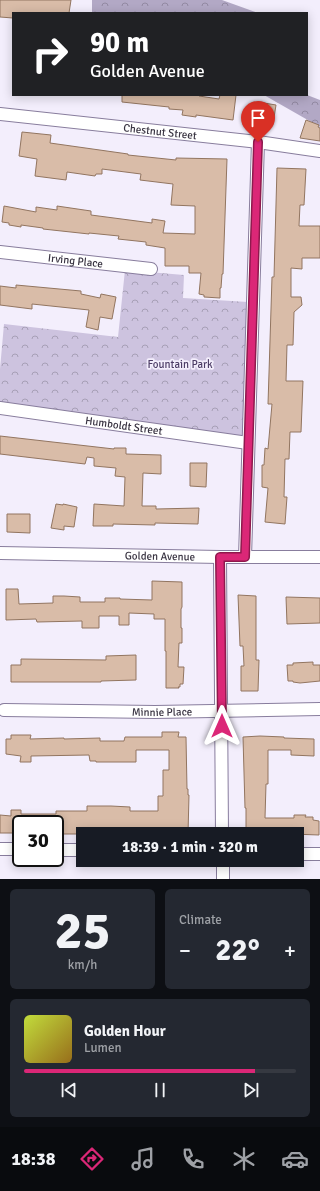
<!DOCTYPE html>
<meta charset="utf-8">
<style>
:root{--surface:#171b24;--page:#242831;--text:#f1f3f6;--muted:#9ea1a6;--line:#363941;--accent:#db2777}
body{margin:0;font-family:Signika,sans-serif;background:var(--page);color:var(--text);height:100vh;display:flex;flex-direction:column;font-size:15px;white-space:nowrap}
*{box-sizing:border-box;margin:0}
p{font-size:13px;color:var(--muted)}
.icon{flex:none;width:22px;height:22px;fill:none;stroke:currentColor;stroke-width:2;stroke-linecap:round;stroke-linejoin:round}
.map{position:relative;height:879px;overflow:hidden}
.drawer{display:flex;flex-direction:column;gap:10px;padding:10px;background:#0d0f14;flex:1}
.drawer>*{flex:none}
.top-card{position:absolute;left:12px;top:12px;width:296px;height:84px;border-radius:0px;box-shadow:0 2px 10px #0003;background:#202124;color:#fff;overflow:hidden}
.speed{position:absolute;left:12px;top:815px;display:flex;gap:8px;font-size:20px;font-weight:700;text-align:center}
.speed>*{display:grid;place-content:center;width:52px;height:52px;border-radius:50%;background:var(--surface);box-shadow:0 2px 10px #0003;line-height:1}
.speed .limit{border:2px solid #111;border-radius:6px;background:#fff;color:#111}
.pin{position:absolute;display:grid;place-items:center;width:34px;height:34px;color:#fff;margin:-41px -17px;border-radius:50% 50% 50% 0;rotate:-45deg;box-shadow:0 0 4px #0007}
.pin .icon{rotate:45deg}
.me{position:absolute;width:44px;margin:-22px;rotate:0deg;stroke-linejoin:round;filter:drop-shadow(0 0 3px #0008)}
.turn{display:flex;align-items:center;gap:14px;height:84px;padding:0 12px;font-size:18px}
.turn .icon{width:52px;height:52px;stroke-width:2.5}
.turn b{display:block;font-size:28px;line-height:34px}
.big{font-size:30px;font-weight:700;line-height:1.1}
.drawer .tile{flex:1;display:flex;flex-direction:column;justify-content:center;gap:6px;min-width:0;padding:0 14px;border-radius:6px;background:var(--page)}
.drawer .dial{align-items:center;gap:0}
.dial b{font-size:52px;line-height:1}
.song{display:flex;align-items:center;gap:12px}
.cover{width:48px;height:48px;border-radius:6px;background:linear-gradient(135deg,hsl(70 70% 55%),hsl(40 70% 35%))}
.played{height:4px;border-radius:2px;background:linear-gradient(90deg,var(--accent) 85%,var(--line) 85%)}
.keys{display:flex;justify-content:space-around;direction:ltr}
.heat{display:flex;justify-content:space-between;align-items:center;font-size:22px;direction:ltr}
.drawer .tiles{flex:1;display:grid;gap:10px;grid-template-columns:1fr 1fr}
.tile:last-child{grid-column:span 2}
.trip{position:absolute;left:76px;top:827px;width:228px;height:40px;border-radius:0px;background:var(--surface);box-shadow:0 2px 10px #0003;font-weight:700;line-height:40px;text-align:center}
.dock{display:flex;height:64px;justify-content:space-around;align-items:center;background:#090b0e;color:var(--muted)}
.dock .icon{width:28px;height:28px}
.dock .current{color:var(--accent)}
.dock b{font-size:18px;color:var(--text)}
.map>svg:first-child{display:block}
.forest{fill:url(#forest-crowns)}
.park{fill:url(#park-crowns)}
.building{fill:#d9bca8;stroke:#927560}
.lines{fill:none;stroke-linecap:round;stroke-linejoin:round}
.minor-casing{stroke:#887d9d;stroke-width:14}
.minor{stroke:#fff;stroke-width:12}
.route-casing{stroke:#8e194d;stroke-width:10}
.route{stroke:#db2777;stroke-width:7}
.labels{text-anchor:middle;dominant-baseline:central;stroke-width:3.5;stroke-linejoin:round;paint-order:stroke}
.street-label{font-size:11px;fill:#383341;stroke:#f3eefc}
.park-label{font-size:11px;fill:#4c3c66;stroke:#f3eefc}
</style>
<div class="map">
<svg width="320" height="879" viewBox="0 0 320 879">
<defs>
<pattern id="forest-crowns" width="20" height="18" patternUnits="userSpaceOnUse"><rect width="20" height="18" fill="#b2a8c5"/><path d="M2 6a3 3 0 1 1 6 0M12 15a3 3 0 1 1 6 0" fill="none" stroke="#9289a2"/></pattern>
<pattern id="park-crowns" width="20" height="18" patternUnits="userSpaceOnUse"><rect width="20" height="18" fill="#cdc3df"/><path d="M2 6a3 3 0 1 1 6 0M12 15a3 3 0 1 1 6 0" fill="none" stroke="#a79fb6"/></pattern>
</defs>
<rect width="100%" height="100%" fill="#f3eefc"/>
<g class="forest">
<path d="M92,0H222L258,13H92Z"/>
<path d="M264,95H307L320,100V127Z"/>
</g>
<path class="park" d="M125,270L184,275L183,298L248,302L244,439L0,408V369L4,324L118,337Z"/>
<g class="building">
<path d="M0,0H71L69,13H13V18L0,17Z"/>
<path d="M122,95H200L199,96L219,99L220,95H236L233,120L196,115V117L182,115L183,110L169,109V107L122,102Z"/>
<path d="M258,102L276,105L273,124L268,123L267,128L256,126L258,113H256Z"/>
<path d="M306,120L319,125L318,127L320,128V141L300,138Z"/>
<path d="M22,132L51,135L50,143L128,154V155L176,160V158L227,159L223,274H222L221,288H220V298L204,297V295L199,294L201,273H189V266H165V248L146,245V242L118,239L119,236L89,233V234L43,229V228L21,225V227L9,225V223L2,222L4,206L36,212V207L57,210V206L91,211V215L152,223V219L165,221L163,233L195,234V206L171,205L173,184L140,180L141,174L102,169V174H96L95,176L67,172L66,180L35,176L37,159L19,156Z"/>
<path d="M277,168L306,169L304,205H300L299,226H320V258H302V269L291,268V297H301L302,305L294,312L293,345H287L286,381H303L301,432H290L289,459H285L284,497H287L285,524L265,522L268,488L262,487V465H264L265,448L268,449L272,404H268L269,373L272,277H274Z"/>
<path d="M16,285L81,291V294L100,298L101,294L116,297L112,319L100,317L98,330L86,327L89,310L32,304V309L0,305V286L16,288Z"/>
<path d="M0,436L114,449V448H126V454L161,455V474L143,473L142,506H156V509L199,508L198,524L155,523V525L113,524V526H93L94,504L124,506L125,477L115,476L116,468L94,466V458L87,457L85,464L0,454Z"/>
<path d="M190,463H207L206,487L190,486Z"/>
<path d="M56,504L63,505V504L77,507L74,527L64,526V530L51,528Z"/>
<path d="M7,514H30V533L7,532Z"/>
<path d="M152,581L182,582V607L181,609V628H182V643H179L178,667H184L183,684H180V687H178L179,688H166V651H165V619H154V614L129,613V625H119V616H99V628H82V621L37,622L36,619L6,620V589H18L19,604L53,603V596H64L80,597V602H105V598H120V599L152,600Z"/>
<path d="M238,595L256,596V660H259L258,691H241V666H244L243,646H240Z"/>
<path d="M286,597L320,598V623L287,624Z"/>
<path d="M136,655V680L101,681V682H11V665H21V659L106,660V656Z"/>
<path d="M313,662V665H320V681L300,683L293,682V681H288L287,665H293V663Z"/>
<path d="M162,732H179L178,737H186L187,789H188V795H189L188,834L102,833V834H56L55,824H21V833H0V815L11,816V810H21V814H56V811H87V806H111L130,807V811H158V796H163V770H169V750H136V762H96V761H90L89,755L31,756V762H20L21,756L6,754V739H11V735H31L30,739L64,738V739L100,738V741H124L125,737H162Z"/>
<path d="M260,736L284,737V738L314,739V756L291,755V750H268V784H266L265,818H294V815H306L305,817H313V820L319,821V835L263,833V834H246V808H245L243,737Z"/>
</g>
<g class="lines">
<defs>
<g id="minor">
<path id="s1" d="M0,114L258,142L320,151"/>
<path id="s2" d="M0,252L151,269"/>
<path id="s3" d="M0,408L248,443"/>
<path id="s4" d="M0,553L220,557H320"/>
<path d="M220,557L222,834"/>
<path d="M245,557L258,142"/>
<path id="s5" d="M4,710L155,712L320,709"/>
<path d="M0,849H21"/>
<path d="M55,850H83"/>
<path d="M297,854H320"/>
<path d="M223,860V879"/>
</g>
</defs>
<use href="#minor" class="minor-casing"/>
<use href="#minor" class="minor"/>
</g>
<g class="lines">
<defs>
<path id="route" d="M222,726L220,557H245L258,142"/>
</defs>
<use href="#route" class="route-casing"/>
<use href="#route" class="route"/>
</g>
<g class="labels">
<g class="street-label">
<text stroke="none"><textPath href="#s1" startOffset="161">Chestnut Street</textPath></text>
<text stroke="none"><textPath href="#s2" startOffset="76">Irving Place</textPath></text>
<text stroke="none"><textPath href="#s3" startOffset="125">Humboldt Street</textPath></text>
<text stroke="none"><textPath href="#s4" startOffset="160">Golden Avenue</textPath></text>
<text stroke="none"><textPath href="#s5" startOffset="158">Minnie Place</textPath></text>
</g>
<g class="park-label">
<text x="180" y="364">Fountain Park</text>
</g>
</g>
</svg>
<div class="speed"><div class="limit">30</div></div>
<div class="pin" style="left:258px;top:142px;background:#d93025"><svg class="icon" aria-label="arrive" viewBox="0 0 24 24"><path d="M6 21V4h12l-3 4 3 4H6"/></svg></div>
<svg class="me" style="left:222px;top:726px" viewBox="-20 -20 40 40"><path d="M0-17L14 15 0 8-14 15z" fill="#db2777" stroke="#fff" stroke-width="4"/></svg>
<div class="trip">18:39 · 1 min · 320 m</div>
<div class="top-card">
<div class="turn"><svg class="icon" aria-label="right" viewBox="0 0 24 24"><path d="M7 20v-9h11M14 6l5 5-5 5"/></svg><div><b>90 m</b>Golden Avenue</div></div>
</div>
</div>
<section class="drawer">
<div class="tiles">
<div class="tile dial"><b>25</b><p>km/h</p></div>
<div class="tile"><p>Climate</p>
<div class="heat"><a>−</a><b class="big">22°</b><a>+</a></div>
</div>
<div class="tile">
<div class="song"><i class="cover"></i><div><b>Golden Hour</b><p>Lumen</p></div></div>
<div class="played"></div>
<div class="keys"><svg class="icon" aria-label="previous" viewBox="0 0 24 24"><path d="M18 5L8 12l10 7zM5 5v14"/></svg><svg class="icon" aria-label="pause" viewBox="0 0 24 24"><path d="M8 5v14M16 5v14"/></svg><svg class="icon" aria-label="next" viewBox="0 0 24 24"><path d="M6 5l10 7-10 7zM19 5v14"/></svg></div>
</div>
</div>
</section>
<nav class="dock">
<b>18:38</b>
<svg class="icon current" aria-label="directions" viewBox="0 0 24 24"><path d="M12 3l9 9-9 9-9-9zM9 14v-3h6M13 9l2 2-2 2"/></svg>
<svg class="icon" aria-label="music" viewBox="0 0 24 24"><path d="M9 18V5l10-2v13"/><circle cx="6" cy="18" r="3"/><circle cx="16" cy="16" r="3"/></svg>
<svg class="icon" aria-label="phone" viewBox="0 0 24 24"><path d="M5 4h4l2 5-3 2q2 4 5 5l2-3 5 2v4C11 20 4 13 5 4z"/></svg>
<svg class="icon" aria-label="climate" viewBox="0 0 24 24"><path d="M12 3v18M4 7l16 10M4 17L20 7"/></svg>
<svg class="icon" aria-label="car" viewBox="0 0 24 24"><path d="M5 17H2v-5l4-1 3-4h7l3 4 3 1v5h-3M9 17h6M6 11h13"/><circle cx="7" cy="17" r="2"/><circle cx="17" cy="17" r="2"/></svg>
</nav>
